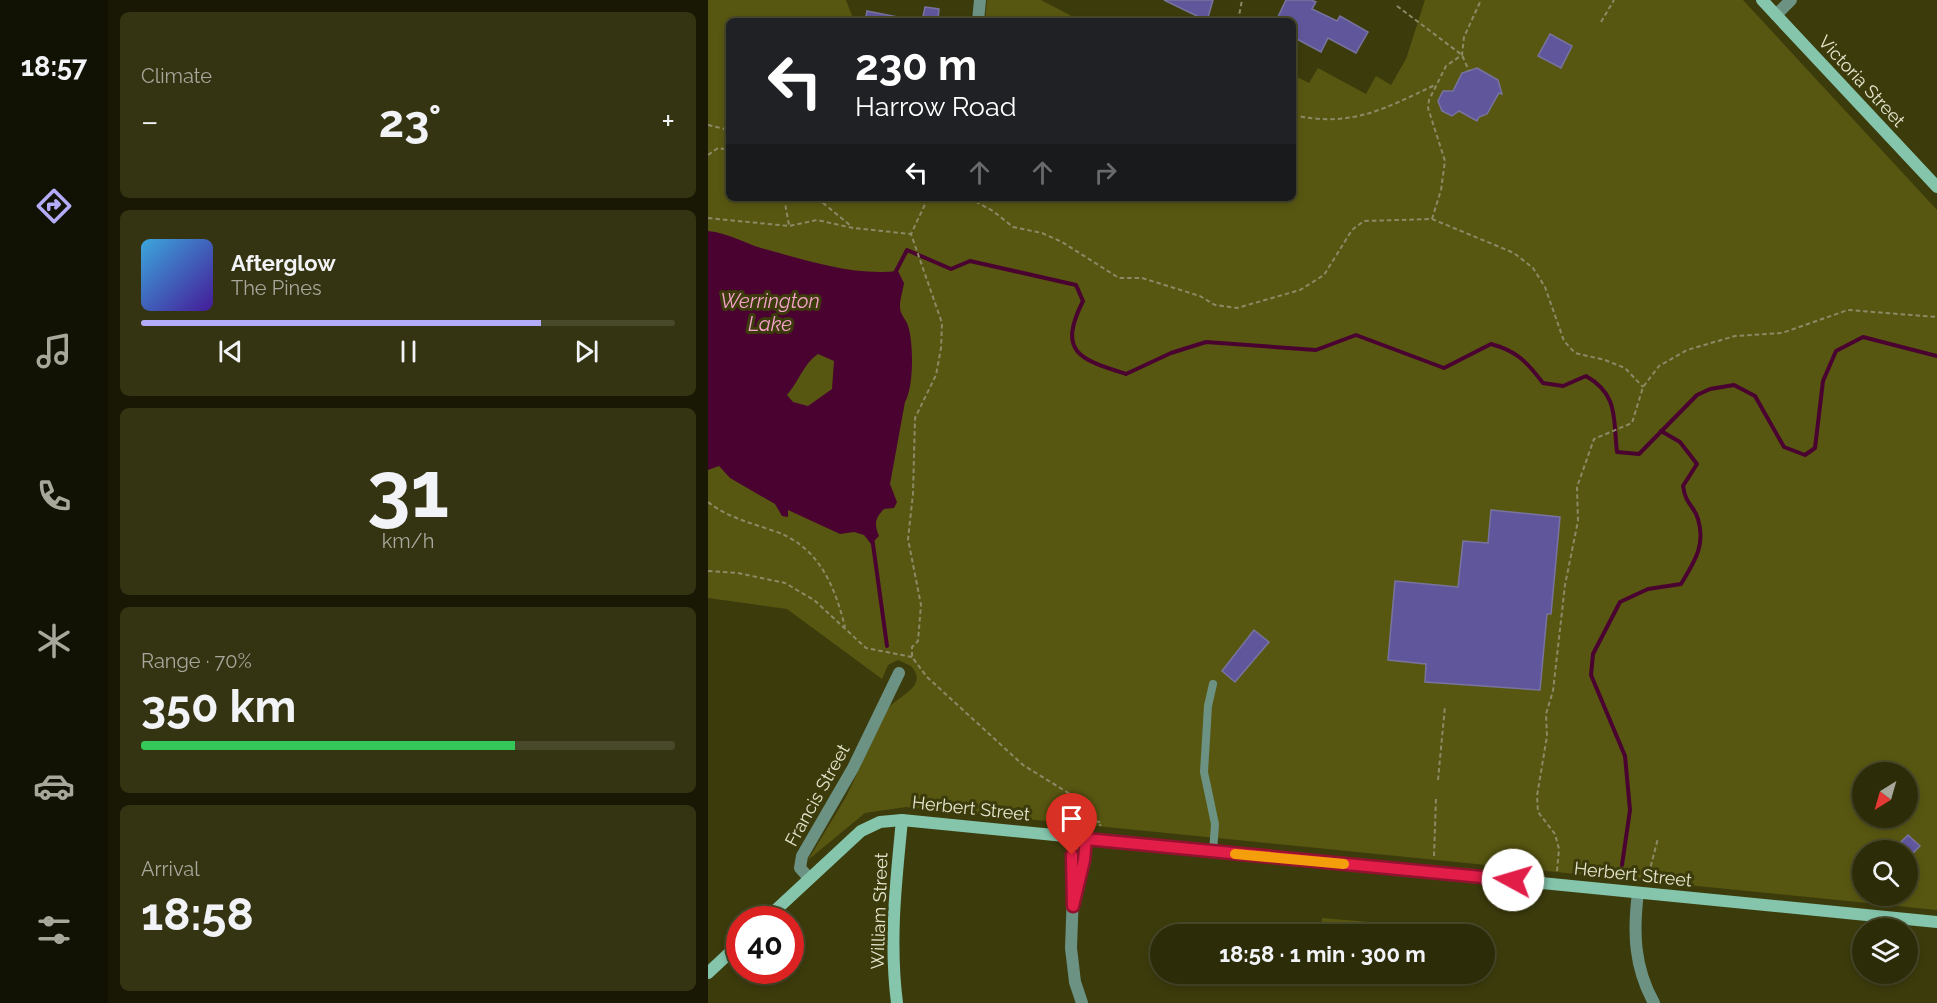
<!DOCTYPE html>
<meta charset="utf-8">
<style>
:root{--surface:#2d2c09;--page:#353412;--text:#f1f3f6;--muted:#a7a79c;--line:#48482a;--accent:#b4acf9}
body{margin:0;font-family:Raleway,sans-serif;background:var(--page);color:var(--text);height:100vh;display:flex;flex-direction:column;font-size:22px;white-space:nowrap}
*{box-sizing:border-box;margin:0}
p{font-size:20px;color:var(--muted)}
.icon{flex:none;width:33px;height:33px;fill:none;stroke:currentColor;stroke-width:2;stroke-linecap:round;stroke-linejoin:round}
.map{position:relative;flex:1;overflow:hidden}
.sheet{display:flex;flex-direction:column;gap:12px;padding:12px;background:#191805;width:600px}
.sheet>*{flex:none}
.top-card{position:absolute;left:18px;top:18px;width:570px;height:183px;border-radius:9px;box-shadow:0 3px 9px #0003,0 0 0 2px var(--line);background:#202124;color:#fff;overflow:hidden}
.needle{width:39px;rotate:217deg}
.controls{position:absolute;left:1144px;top:762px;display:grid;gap:12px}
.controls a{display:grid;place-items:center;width:66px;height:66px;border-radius:50%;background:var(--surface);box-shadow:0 3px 9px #0003,0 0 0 2px var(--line);font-size:30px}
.speed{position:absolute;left:18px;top:906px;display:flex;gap:12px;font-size:30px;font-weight:700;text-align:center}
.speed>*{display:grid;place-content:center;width:78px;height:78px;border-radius:50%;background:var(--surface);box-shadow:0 3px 9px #0003,0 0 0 2px var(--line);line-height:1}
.speed .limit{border:9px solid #d22;background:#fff;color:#111}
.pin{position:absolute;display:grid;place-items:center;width:51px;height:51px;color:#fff;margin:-62px -26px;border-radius:50% 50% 50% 0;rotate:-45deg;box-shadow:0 0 6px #0007}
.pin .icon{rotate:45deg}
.me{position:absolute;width:66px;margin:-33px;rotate:276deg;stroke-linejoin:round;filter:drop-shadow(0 0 4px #0008)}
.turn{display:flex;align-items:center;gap:21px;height:126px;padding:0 30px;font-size:27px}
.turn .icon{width:78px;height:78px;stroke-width:2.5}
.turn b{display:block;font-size:42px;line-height:51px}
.lanes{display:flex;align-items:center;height:57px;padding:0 30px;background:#0003;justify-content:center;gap:30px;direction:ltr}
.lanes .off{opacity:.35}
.big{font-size:45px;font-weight:700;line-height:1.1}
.sheet .card{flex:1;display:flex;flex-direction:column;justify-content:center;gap:9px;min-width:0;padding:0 21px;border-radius:9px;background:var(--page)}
.sheet .dial{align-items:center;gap:0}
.dial b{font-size:78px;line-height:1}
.song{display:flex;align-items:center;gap:18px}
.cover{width:72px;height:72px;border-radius:9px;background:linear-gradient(135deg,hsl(200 70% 55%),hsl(260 70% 35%))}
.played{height:6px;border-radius:3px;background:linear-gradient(90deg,var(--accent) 75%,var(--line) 75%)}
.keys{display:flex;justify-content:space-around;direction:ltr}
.heat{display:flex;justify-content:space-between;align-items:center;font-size:33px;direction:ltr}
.charge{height:9px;border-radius:4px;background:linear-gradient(90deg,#34c759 70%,var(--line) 0)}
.trip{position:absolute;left:442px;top:924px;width:345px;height:60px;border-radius:30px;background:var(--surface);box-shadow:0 3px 9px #0003,0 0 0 2px var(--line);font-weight:700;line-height:60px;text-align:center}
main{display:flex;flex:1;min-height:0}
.tabs{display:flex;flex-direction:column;width:108px;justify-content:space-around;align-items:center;background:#121204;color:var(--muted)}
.tabs .icon{width:42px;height:42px}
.tabs .current{color:var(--accent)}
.tabs b{font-size:27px;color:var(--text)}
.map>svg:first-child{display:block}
.green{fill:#585711;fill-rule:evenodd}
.water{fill:#4a0330;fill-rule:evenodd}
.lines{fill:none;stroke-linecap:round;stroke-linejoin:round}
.stream{stroke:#4a0330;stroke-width:4}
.building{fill:#60569c;stroke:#78749f;stroke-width:1.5}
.path{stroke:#8a8a66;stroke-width:2;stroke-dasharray:4.5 3;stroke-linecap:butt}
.lane{stroke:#6b9283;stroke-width:8}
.street{stroke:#6b9283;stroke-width:12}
.secondary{stroke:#84c5ac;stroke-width:12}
.route-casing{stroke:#92132f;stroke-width:15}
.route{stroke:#e11d48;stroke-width:10}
.slow{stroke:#f59e0b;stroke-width:10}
.labels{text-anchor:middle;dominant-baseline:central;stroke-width:6;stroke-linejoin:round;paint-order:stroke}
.street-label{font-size:18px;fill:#e5e6ce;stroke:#3c3b0c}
.water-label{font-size:20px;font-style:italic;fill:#f8a3cd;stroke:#3c3b0c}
</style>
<main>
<nav class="tabs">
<b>18:57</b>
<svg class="icon current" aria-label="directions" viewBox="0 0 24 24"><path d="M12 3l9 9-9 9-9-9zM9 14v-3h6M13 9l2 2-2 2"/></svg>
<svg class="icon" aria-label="music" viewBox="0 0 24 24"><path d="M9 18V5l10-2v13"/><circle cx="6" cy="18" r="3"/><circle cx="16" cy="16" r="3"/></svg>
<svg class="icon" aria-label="phone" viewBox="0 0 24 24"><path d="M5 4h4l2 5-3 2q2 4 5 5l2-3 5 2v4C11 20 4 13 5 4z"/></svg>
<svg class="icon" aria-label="climate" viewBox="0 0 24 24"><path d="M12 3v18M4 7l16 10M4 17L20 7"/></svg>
<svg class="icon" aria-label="car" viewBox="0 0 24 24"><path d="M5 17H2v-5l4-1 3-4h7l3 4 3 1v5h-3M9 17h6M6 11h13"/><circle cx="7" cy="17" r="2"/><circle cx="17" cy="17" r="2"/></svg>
<svg class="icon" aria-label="filters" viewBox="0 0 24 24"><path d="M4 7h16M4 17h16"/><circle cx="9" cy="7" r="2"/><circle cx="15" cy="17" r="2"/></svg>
</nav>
<section class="sheet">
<div class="card"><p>Climate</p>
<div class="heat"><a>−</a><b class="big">23°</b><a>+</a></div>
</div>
<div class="card">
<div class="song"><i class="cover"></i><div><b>Afterglow</b><p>The Pines</p></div></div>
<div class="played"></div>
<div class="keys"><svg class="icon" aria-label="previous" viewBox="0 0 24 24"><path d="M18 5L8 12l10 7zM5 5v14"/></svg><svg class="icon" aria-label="pause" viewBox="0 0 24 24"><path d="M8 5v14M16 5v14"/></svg><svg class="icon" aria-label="next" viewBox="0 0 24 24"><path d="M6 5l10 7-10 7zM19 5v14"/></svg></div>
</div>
<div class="card dial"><b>31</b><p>km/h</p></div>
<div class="card"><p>Range · 70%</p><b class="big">350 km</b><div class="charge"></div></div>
<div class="card"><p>Arrival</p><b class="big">18:58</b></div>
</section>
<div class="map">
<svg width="1229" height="1003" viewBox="0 0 1229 1003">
<rect width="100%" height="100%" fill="#3c3b0c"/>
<g class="green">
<path d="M0,0H138L146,21H21V198H585V75L601,83L610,68L658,94L668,76L683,85L698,59L717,0H1035L1229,210V910L198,807L157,813L100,860L138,797L179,710C188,696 222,687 203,666L190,660L180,665L174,679L79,609L0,598ZM1155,772H1200V818H1155ZM1155,850H1200V896H1155Z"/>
<path d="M279,0H333L373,21H277Z"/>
<path d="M614,918L662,922L661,934H613Z"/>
</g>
<path class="water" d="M0,231C20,233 34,242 53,248C97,260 144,276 190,271L196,283C195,290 192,299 192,306C192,314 196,317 199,323C206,339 206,387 197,402L182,484L189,502L186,508L176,509C167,518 166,524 171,536L163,544L156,535L146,532L132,534L80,510V517L74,516L67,504L22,478L11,466L0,470ZM110,354L126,361L124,389L100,406L85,402L79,395C91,381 96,363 110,354Z"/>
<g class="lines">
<g class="stream">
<path d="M186,275L199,250L243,269L262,261L368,285L375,301C349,353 372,359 418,374L463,353L498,342L608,350L648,335L736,368L783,344C809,351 819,362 835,383L855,386L878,376C911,395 905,418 909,452L931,454L989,395L1002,389L1026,385L1047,396L1076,447L1097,455L1107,448L1115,381L1128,351L1155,337L1229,356"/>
<path d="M164,537L179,646"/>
<path d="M914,865L922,810L917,756L883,675L885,654L912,602L940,589L973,584C986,562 998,546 990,519C986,505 978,506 975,486L989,464L972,442L953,431"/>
</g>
</g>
<g class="building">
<path d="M456,0H505L499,21Z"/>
<path d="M578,0H603L608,2L604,9L629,21L632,16L660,32L648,53L620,38L613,52L585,37V21H568Z"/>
<path d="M217,7L231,9L230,20L234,21H214Z"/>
<path d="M159,11L190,17L189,21H157Z"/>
<path d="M842,34L864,46L853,68L830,56Z"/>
<path d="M769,68L790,80L794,94L791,93L779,114L771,117L769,121L751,111L744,116L734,111L730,101L735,91H745L754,73Z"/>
<path d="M783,510L852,517L843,614H839L832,690L717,682L718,664L680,660L687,581L750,587L755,541L780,543Z"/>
<path d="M546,630L561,642L527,682L514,671Z"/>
<path d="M1200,835L1212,846L1200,858V850L1187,848Z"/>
</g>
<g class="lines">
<g class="path">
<path d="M689,6L754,55L761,71"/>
<path d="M530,21L534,0"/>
<path d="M893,22L906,0"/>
<path d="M585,115C643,128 676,109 727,85"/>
<path d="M0,125L21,130"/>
<path d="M0,155L10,148L21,150"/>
<path d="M76,198L81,225"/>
<path d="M109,198L143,226"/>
<path d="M220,198L203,234L234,323L233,348L228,375L207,418L205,494L200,539L213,605L210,641L204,647V657L219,677L315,765L375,802L385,821L393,822L392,826"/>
<path d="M261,198L285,211L305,227L334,233L354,242L411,278H434L492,296L507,305L529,308L592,290L616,275L644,230L656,221L724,219L806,253L825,268L837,287L856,341L867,353L897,360L917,368L935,387"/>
<path d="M0,218L81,226L109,220L145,228L203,234"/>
<path d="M724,219L733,190L737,161L720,108L721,100L738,66L754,55L756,37L773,0"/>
<path d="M0,502C19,517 40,522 63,530C109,544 126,583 137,627"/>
<path d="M0,571L30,573L77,583L106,600L158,648L204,657"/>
<path d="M730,780L737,706"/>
<path d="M726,856L728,798"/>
<path d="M849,871L851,849L847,834L830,812L829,796L839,736L838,714L845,691L857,585L870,521L869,487L886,439L924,423L935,387L951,366L979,350L1027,336L1074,333L1140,310L1229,317"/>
<path d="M939,881L950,838"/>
</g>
<path class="lane" d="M505,852L507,824L496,772L500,706L505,684"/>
<g class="street">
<path d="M1068,15L1083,0"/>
<path d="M270,21L272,0"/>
<path d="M367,837L363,948L367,982L374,1003"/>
<path d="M101,878L92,868L94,856L145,768L191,673"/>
<path d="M370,887L377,857L378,839"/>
<path d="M930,893C925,932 926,967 946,1003"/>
</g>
<g class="secondary">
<path d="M1054,0L1229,187"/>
<path d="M57,920L153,831L172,822L194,820L1229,922"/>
<path d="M0,973L32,943"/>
<path d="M189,1003C181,941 188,881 194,820"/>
</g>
</g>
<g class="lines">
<defs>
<path id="route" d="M364,855L365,906L376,860L378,839L805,880"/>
</defs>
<use href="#route" class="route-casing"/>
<use href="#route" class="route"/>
<path class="slow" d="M527,854L636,864"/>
</g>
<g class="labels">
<g class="street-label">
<text transform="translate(1154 81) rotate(47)">Victoria Street</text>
<text transform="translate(109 795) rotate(-61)">Francis Street</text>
<text transform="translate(263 808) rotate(6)">Herbert Street</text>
<text transform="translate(925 874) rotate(6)">Herbert Street</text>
<text transform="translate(171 911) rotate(-88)">William Street</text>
</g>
<g class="water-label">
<text x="62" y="301">Werrington<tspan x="62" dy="23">Lake</tspan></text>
</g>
</g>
</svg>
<div class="controls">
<a><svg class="needle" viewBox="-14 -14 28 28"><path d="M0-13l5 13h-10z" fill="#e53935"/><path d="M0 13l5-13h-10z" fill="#a7a79c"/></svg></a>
<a><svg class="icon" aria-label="search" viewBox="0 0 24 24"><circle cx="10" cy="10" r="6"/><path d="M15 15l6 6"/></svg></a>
<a><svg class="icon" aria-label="layers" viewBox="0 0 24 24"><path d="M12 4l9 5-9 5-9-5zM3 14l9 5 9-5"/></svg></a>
</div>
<div class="speed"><div class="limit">40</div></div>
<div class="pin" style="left:364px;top:855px;background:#d93025"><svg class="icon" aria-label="arrive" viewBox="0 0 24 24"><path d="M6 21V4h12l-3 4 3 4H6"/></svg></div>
<svg class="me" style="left:805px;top:880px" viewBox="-20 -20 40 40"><circle r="19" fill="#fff"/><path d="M0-13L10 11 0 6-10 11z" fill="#e11d48"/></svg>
<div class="trip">18:58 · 1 min · 300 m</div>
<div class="top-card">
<div class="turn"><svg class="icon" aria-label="left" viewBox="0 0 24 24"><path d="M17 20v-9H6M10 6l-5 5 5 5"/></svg><div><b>230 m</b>Harrow Road</div></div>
<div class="lanes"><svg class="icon" aria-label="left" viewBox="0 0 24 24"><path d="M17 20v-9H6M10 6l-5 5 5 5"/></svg><svg class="icon off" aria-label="ahead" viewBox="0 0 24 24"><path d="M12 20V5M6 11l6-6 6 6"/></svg><svg class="icon off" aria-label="ahead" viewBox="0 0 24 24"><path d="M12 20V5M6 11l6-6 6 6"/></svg><svg class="icon off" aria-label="right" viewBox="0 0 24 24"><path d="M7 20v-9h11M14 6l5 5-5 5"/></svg></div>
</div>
</div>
</main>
